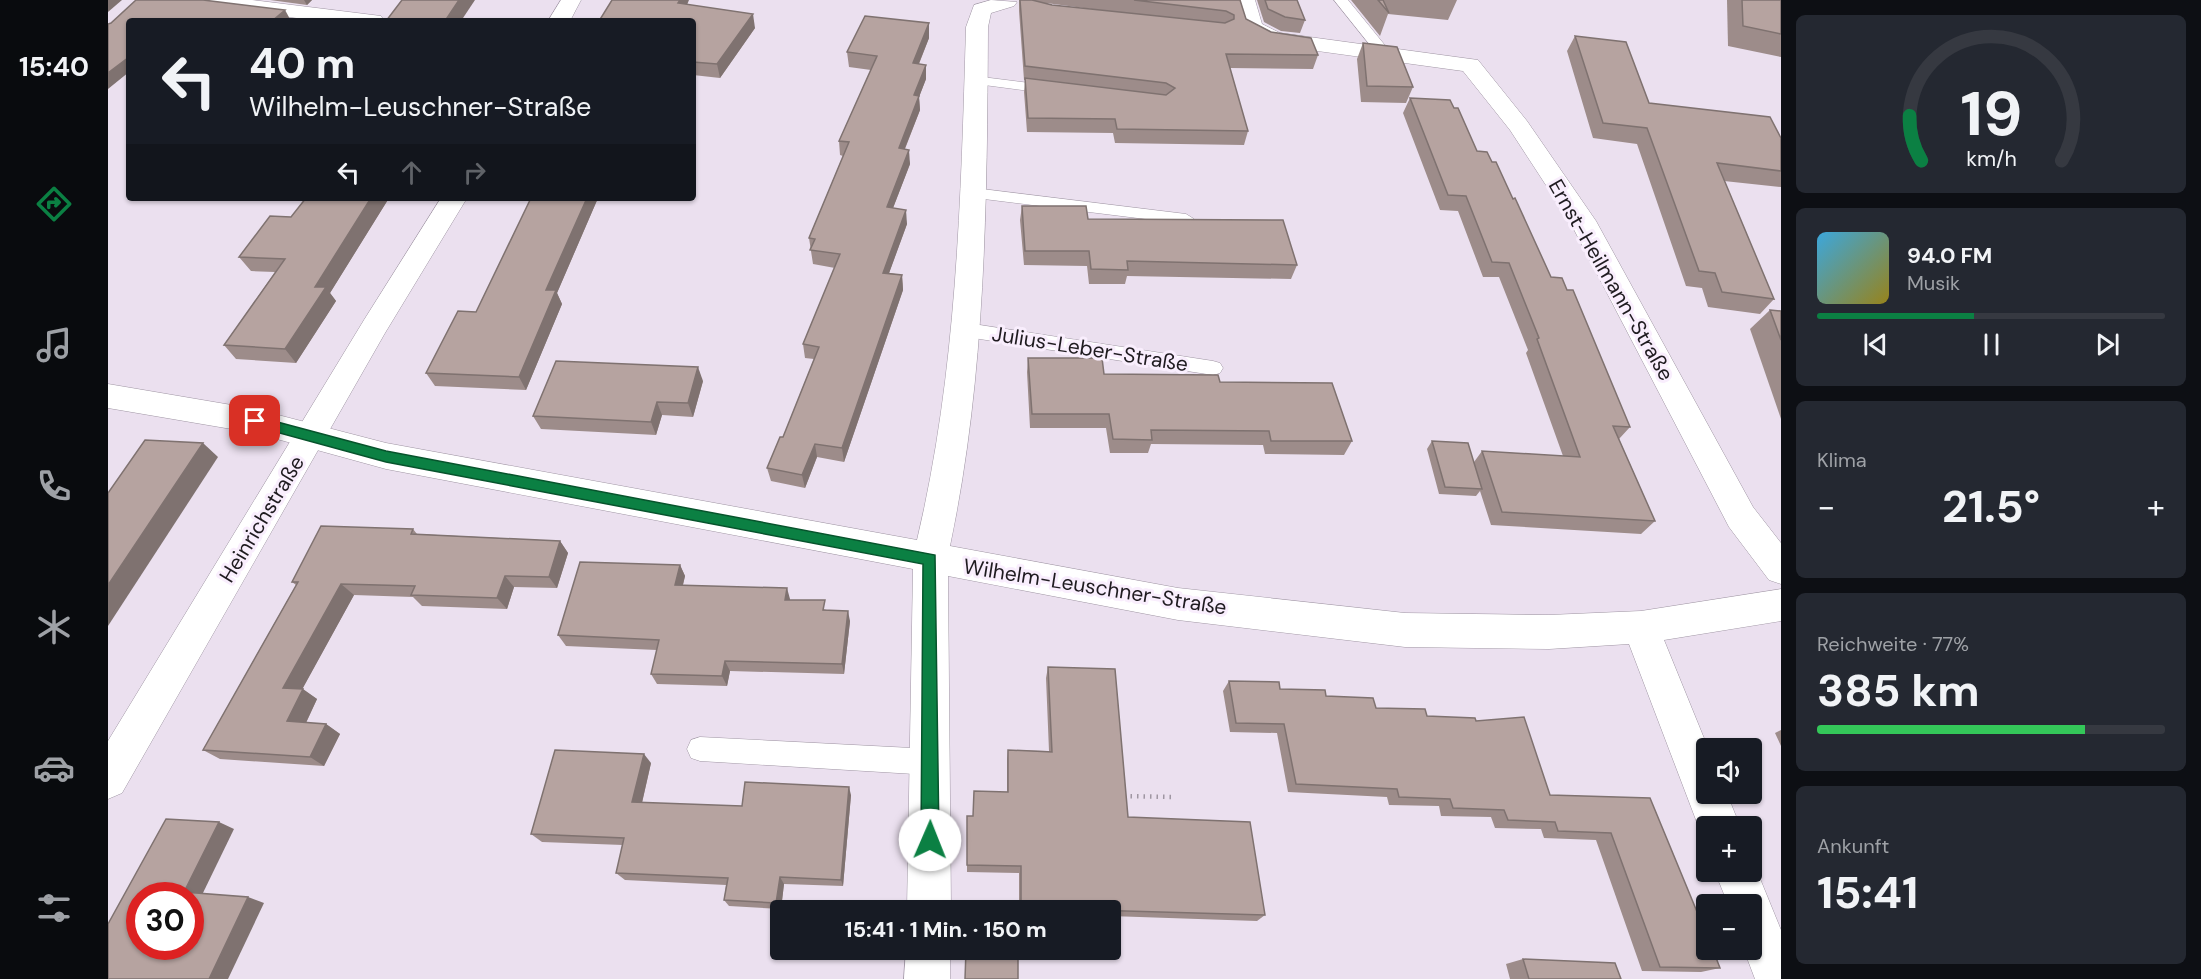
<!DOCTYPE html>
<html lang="de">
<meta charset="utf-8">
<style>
:root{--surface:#171b24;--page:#242831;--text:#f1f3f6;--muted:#9ea1a6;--line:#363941;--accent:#0b8043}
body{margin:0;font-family:"DM Sans",sans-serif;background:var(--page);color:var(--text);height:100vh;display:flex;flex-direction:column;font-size:22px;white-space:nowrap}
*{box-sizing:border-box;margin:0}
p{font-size:20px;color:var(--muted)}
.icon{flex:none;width:33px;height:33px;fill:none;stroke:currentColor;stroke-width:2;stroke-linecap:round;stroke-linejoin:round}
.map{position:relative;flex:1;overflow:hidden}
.drawer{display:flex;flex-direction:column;gap:15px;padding:15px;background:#0d0f14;width:420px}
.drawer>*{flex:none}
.hud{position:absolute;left:18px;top:18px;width:570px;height:183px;border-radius:6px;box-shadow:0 2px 4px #0004;background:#171b24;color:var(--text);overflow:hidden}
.buttons{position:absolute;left:1588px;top:738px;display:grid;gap:12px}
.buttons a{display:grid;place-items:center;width:66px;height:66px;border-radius:6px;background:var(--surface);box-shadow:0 2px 4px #0004;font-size:30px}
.speed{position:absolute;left:18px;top:882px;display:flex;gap:12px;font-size:30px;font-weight:700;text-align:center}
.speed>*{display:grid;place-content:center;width:78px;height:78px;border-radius:50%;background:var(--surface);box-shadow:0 2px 4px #0004;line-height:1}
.speed .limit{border:9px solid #d22;background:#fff;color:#111}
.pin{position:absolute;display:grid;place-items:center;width:51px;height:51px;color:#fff;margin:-26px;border-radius:12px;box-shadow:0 3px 9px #0006}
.me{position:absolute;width:66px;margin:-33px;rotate:1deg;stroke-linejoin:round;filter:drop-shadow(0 0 4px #0008)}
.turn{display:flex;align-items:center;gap:21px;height:126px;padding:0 24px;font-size:27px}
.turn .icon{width:78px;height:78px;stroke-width:2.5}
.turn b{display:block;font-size:42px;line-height:51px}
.lanes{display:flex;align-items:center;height:57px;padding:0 24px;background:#0003;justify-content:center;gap:30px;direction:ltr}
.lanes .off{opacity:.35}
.big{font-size:45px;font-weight:700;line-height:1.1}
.drawer .card{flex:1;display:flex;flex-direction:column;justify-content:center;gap:9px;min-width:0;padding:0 21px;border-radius:9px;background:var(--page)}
.drawer .dial{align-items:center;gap:0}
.dial svg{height:156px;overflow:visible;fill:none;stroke:var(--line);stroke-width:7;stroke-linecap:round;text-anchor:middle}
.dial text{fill:var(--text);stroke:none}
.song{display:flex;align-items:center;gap:18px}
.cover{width:72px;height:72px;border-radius:9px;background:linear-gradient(135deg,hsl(200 70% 55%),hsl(50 70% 35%))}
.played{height:6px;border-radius:3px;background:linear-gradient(90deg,var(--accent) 45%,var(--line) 45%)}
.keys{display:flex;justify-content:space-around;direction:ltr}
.heat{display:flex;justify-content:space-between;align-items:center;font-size:33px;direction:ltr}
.charge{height:9px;border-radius:4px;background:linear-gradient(90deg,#34c759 77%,var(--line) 0)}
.trip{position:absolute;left:662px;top:900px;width:351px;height:60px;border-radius:6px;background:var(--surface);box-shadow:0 2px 4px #0004;font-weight:700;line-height:60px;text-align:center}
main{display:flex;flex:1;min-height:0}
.tabs{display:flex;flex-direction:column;width:108px;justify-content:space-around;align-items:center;background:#090b0e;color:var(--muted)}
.tabs .icon{width:42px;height:42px}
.tabs .selected{color:var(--accent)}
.tabs b{font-size:27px;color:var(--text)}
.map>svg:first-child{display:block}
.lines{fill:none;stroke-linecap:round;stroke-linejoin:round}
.lane-casing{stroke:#9f95a3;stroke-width:1}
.street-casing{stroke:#9f95a3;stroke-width:1}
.secondary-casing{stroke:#9f95a3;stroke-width:1}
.path{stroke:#9f96a2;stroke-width:4.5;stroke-dasharray:1.5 5;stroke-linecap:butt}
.lane{fill:#fff;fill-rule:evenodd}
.street{fill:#fff;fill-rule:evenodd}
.secondary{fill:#fff;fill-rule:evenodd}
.wall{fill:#9d8c8a;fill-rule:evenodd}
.shaded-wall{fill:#7f7270}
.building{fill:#b6a3a0;stroke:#7f7270;stroke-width:1.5;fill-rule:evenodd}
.route{fill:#0b8043;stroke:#07532c;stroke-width:1.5}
.labels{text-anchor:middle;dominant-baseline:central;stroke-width:6;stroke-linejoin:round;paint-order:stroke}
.street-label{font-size:21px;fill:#1f1b20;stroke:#f9eefd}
</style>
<main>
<nav class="tabs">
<b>15:40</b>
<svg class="icon selected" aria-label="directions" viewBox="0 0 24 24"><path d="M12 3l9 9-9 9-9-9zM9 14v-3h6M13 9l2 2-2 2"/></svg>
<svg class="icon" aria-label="music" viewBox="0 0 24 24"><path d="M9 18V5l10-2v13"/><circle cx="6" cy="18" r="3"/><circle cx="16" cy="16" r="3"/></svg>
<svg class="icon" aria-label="phone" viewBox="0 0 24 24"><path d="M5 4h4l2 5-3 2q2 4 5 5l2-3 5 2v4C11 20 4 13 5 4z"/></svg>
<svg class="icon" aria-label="climate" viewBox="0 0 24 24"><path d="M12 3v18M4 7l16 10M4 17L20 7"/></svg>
<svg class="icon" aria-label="car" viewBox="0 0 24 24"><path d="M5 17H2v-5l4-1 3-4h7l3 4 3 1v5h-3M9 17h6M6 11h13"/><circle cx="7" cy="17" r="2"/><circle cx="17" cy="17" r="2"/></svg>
<svg class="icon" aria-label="filters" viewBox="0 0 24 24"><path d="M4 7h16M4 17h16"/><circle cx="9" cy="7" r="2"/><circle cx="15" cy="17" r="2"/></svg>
</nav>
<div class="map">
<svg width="1673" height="979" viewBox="0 0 1673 979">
<rect width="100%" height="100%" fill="#ebe0ef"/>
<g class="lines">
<defs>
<g id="lane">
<path d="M1226,0H1240L1280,49V55H1270Z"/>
<path d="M866,76L945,86L952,90L945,94L861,83L859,80Z"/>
<path d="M866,188L1078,214L1086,219L1078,224L860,197L858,193L860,189Z"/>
<path d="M859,323L1105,361L1112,363L1115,368L1112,373L1105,375L859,337L852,335L850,330L852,325Z"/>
<path d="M592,737L823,749L832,753L836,762L832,771L823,775L592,761L583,758L579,749L583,740Z"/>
</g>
<g id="street">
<path d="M83,0H144L265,15L273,16L276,21H213L93,6L86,4Z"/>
<path d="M883,0L909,2L906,6L883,13L880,27C879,201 878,375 842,546L1070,588L1297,613L1441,615L1533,611L1673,589V621L1556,640L1600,748L1599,794H1619L1632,826H1599V842L1596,841L1521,644L1441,649L1297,647L1070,620L840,576L843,910H799L805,569L278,469L147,433L0,408V384L147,409L278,443L809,540C849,372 853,199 858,27L866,5Z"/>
<path d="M1127,0H1147L1154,24L1172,33L1370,60L1419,121L1488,221L1645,507L1673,543V584L1661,580L1621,527L1462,222L1402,130L1355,71L1159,44L1136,32Z"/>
<path d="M1644,859L1673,930V979H1647L1636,950H1644V904H1620L1607,872H1644Z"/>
<path d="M798,950H842V979H796Z"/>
</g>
<g id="secondary">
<path d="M453,0H473L462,21H440Z"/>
<path d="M333,198H359L277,333L14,793L0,799V741L256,320Z"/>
</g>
</defs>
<use href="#lane" class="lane-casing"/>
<use href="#street" class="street-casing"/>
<use href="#secondary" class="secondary-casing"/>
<path class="path" d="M1016,796L1066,797"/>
<use href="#lane" class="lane"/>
<use href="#street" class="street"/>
<use href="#secondary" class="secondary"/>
</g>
<g class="wall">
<path d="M162,0H204L199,5Z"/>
<path d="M911,0H1132L1138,19L1210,55L1205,69L1122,68L1140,131L1136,145L1007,143L1005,133L919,132L916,92L917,80H916L911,11ZM938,3L991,10L944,5Z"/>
<path d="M1149,0H1189L1197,20L1192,33L1173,31L1156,22Z"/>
<path d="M1243,0H1349L1340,20L1280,14L1272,36Z"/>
<path d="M1619,0H1673V57L1620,46Z"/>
<path d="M579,5L647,28L612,78L585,75V21Z"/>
<path d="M821,23V38L811,64L818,65V79L811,97L812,110L797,149L802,164L785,208L799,224L781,273L794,275L795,290L736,462L709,457L697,488L663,481L659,468L675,437L706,359L697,358L695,344L727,268L705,264L701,238L735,156L732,155L731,141L763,70L741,67L739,52Z"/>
<path d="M1467,36L1541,103L1673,138V187L1616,181L1666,299L1652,314L1600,307L1594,288L1578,286L1529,144L1485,138L1459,51Z"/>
<path d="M1255,43L1305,87L1298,103L1253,102L1249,59Z"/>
<path d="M1302,98L1346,108L1369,151L1384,162L1405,199L1443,277L1522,427L1511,439L1547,521L1533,534L1383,525L1372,491L1368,496L1331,494L1319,449L1324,441L1366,462L1374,451L1455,456L1418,353L1420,350L1391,277H1375L1350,211L1332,210L1295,113Z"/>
<path d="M198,198H281L222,293L228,301L188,363L128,359L116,345L167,272L143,271L131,257L183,217Z"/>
<path d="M423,198H490L449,293L454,304L418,390L327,386L318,373L368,312Z"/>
<path d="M914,206L980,219L1189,265L1183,279L1019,276L1017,284H981L979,266L916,265L912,220Z"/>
<path d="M1662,310L1673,311V419L1642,329Z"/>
<path d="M920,358L996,374L1112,382L1244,441L1236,455L1157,454L1155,445L1043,444L1040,453H1002L998,428H922L919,372Z"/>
<path d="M595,381L585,417L554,415L548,435L433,429L425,416Z"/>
<path d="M305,529L309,534L452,541L460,553L449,588L406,587L399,609L314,606L305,597L246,595L194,689L209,699L198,723L218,724L232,734L216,766L112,759L95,750L188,585L184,582Z"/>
<path d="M572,565L577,576L575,585L682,599V600L719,610L742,621L736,674L622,671L619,686L549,684L543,674L549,650L458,646L450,635Z"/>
<path d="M940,667L1020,817L1157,915L1149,921L1002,916V910H911V873L859,872V816H865L899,792V759L900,750L941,751L938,678Z"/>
<path d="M1121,681L1218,696L1268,708L1319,716L1368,721L1442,795L1542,798L1612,968L1593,972L1534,971L1488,840L1436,838L1433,829L1387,828L1383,817L1333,816L1331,806L1281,805L1279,797L1180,792L1169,733L1122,732L1115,691Z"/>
<path d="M1673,730V746L1667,733Z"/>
<path d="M543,763L534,803L634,806L743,795L735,886L676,884L673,909L621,906L616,900L618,885L517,880L508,873L515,845L434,842L423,834Z"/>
<path d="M1415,959L1513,979H1402L1398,964Z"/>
</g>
<g class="shaded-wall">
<path d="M0,0H14L0,12Z"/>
<path d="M196,0H204L199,5Z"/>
<path d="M351,0H367L353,21H337Z"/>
<path d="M572,0H581L574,17L570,3Z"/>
<path d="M177,10L182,19L180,21H164Z"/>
<path d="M645,14L647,28L612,78L609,64Z"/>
<path d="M821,23V38L805,78V63Z"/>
<path d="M21,57V72L0,89V73Z"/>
<path d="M818,65V79L811,97L812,110L791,163V148L806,95Z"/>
<path d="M801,150L802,164L780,221L779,207Z"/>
<path d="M263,198H281L222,293L228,301L188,363L177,349L207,287Z"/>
<path d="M479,198H490L449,293L454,304L418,390L411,377L438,290Z"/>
<path d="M798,210L799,224L776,287L775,273Z"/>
<path d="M794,275L795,290L736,462L734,448Z"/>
<path d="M590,367L595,381L585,417L580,403Z"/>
<path d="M549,402L554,415L548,435L543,422Z"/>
<path d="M95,443L110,457L0,626V585Z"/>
<path d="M707,444L709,457L697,488L694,475Z"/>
<path d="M452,541L460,553L449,588L441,577Z"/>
<path d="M572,565L577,576L572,596L567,585Z"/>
<path d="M397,576L406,587L399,609L389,598Z"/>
<path d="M233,584L246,595L190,697L175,688Z"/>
<path d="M679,588L682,599L681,611L677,600Z"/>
<path d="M740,611L742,621L736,674L734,664Z"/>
<path d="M617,661L622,671L619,686L614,676Z"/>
<path d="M195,689L209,699L194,731L179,721Z"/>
<path d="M218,724L232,734L216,766L202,757Z"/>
<path d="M536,754L543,763L532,811L524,802Z"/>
<path d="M741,787L743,795L735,886L733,880Z"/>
<path d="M111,822L126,829L93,897L76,892Z"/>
<path d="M672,877L676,884L673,909L668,903Z"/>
<path d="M140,897L156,903L120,979H101Z"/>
</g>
<g class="building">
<path d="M28,0H95L177,10L164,21H21V57L0,73V24L3,23Z"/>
<path d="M294,0H351L337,21H278Z"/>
<path d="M504,0H572L570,3L645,14L609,64L585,62V21H491Z"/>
<path d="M912,0H924L944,5L1117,23L1126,19V15L1118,11L1026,0H1132L1138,19L1163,32L1203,38L1210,55L1118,54L1140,131L1009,129L1007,119L920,118L917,78L1058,95L1067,88L1058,83L917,66Z"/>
<path d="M1157,0H1189L1197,20L1177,17L1160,9Z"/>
<path d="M1270,0H1275L1281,13Z"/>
<path d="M1634,0H1673V34L1635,26Z"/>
<path d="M757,16L821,23L805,63L818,65L806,95L811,96L791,148L801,150L779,207L798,210L775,273L794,275L734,448L707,444L694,475L659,468L672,437H675L711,347L695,344L732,254L702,250L707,239L701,238L741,142L731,141L769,56L739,52Z"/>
<path d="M1467,36L1518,42L1541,103L1662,117L1673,138V171L1609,163L1666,299L1614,292L1607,273L1591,271L1539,128L1495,123Z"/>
<path d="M1255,43L1289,47L1305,87L1259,86Z"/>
<path d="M1302,98L1342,100L1346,108H1350L1369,151L1379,152L1384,162H1388L1405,199L1407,198L1443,277L1454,278L1459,290H1465L1522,427L1505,426L1547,521L1394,512L1374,451L1472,457L1429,339L1431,338L1401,263L1384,262L1358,196L1340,195Z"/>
<path d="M198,198H263L207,287H218L177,349L116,345L177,259L131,257L162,216L183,217Z"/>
<path d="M423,198H479L438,290H448L411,377L318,373L350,311L368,312Z"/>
<path d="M914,206H978L980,219L1175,220L1189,265L1019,261L1020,270L983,269L981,251H917Z"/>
<path d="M1662,310L1673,311V340Z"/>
<path d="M920,358H994L996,374L1110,375L1112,382L1224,383L1244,441H1163L1161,431L1043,430L1044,440L1005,439L1001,414H924Z"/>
<path d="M448,361L590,367L580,403L549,402L543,422L425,416Z"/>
<path d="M37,440L95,443L0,585V493Z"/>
<path d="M1324,441L1360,443L1374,489L1337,487Z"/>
<path d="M213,526L305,529L303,534L452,541L441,577L397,576L389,598L303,595L307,586L233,584L175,688L195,689L179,721L218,724L202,757L95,750L190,582H184Z"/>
<path d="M472,562L572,565L567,585L679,588L677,600H717L715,610L740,611L734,664L617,661L614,676L543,674L551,640L450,635Z"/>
<path d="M940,667L1007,669L1020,817L1142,822L1157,915L913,908V866L859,865V816H865L866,791L900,792V750L944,752Z"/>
<path d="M1121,681L1171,682L1172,689L1217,690L1218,696L1265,698L1268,708L1317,709L1319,716L1367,718L1368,721L1416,717L1442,795L1542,798L1599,936V950H1605L1612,968L1552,967L1503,833L1450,831L1447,822L1400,820L1396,810L1345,808L1342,799L1291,797L1289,789L1188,784L1176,724L1128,723Z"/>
<path d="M447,750L536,754L524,802L634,806L637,782L741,787L733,880L672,877L668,903L616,900L620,878L508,873L516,838L423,834Z"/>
<path d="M58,819L111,822L76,892L140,897L101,979H0V924ZM32,896H82V946H32Z"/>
<path d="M858,950H910V979H857Z"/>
<path d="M1415,959L1507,963L1513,979H1421Z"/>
</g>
<path class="route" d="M147,416L278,451L827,555L831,840L828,846L822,849L816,846L813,840L815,564L278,462L142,425V418Z"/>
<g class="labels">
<g class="street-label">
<text transform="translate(1503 280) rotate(60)">Ernst-Heilmann-Straße</text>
<text transform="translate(982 349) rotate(9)">Julius-Leber-Straße</text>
<text transform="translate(154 519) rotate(-59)">Heinrichstraße</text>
<text transform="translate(987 587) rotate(9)">Wilhelm-Leuschner-Straße</text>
</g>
</g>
</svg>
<div class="buttons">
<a><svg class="icon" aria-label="sound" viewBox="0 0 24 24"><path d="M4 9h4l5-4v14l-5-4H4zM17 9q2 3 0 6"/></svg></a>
<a>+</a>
<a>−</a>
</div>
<div class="speed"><div class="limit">30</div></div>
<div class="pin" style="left:147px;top:421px;background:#d93025"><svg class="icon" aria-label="arrive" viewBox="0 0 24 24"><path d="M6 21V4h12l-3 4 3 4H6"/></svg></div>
<svg class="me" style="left:822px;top:840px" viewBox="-20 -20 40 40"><circle r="19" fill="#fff"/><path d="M0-13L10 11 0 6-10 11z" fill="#0b8043"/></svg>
<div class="trip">15:41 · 1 Min. · 150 m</div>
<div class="hud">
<div class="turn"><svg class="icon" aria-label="left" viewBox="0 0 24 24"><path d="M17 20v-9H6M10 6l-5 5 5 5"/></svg><div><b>40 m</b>Wilhelm-Leuschner-Straße</div></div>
<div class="lanes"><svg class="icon" aria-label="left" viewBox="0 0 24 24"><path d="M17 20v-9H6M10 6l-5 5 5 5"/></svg><svg class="icon off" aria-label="ahead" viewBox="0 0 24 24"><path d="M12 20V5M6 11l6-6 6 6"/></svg><svg class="icon off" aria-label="right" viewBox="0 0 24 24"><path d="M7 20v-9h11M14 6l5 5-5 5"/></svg></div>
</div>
</div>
<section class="drawer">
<div class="card dial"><svg viewBox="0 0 100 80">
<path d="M14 69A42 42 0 1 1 86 69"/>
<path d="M14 69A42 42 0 0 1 8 46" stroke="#0b8043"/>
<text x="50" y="56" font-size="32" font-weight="700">19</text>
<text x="50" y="72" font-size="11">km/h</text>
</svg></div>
<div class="card">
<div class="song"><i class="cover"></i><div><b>94.0 FM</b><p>Musik</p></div></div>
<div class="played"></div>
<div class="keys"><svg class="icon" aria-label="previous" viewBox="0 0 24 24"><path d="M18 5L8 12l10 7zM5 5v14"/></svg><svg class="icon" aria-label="pause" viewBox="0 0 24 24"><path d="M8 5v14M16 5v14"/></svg><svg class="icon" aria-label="next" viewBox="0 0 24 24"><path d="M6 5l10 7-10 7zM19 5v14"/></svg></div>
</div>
<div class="card"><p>Klima</p>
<div class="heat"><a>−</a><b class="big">21.5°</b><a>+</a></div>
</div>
<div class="card"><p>Reichweite · 77%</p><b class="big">385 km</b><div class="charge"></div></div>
<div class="card"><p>Ankunft</p><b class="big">15:41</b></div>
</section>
</main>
